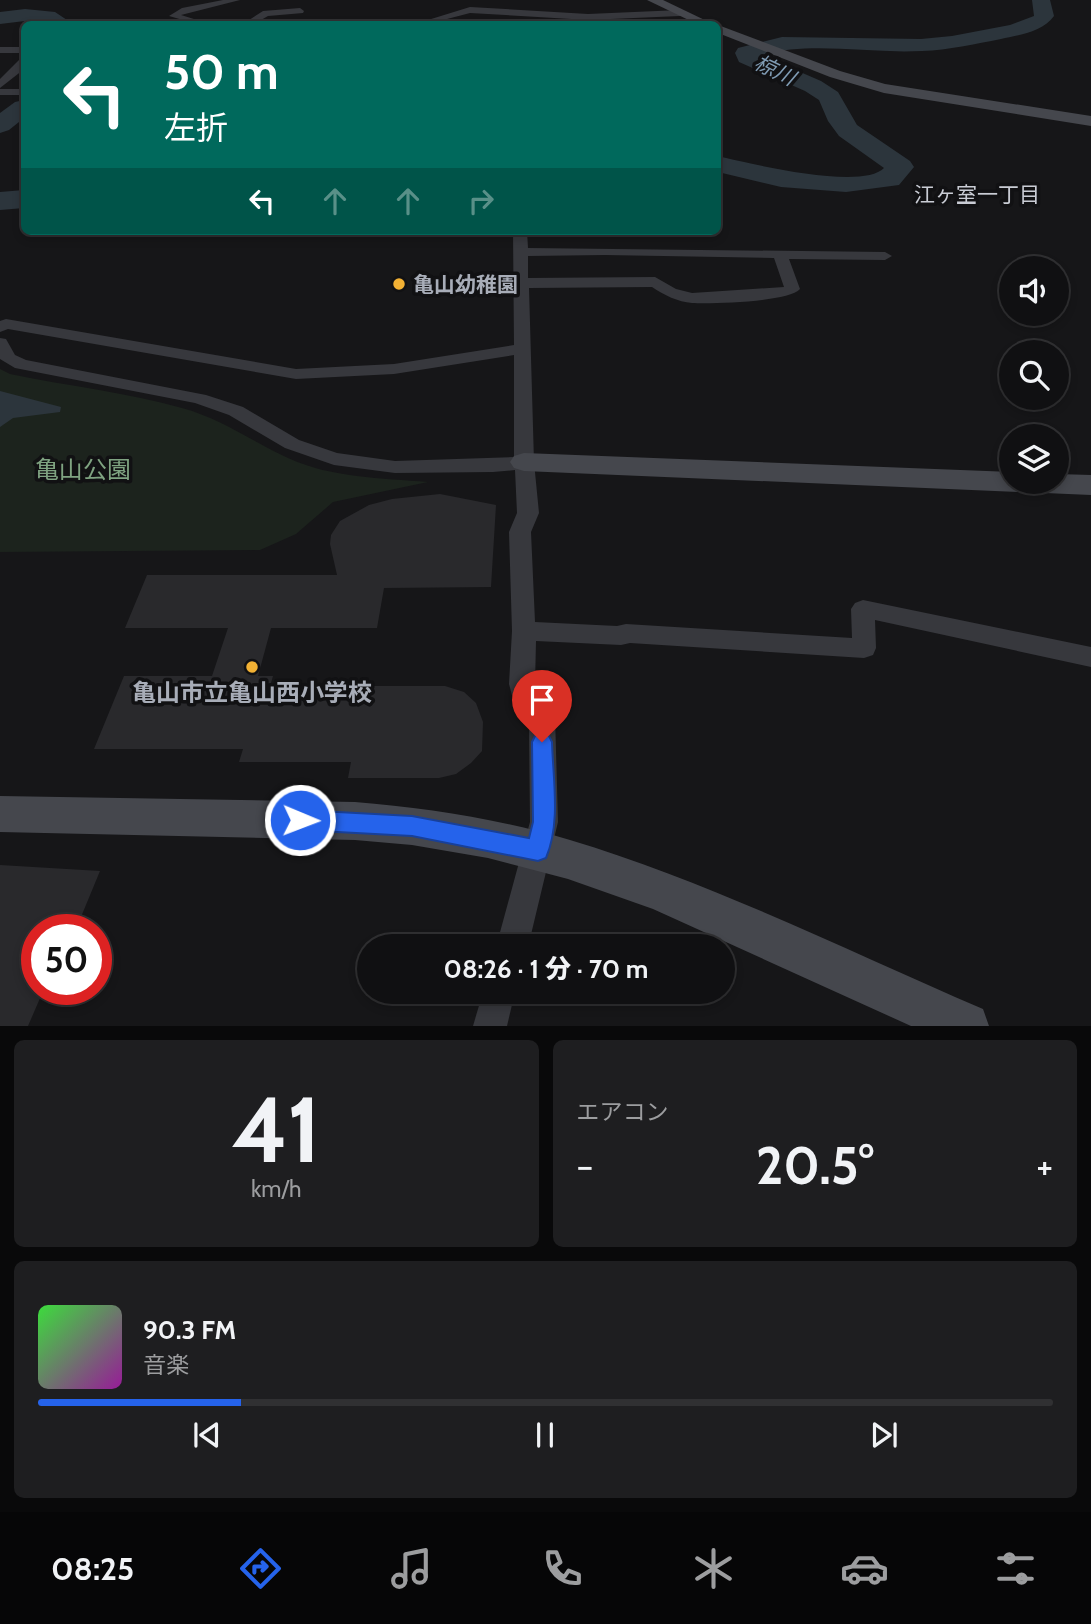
<!DOCTYPE html>
<html lang="ja">
<meta charset="utf-8">
<style>
:root{--surface:#101012;--page:#1e1e20;--text:#f1f3f6;--muted:#9c9d9f;--line:#303032;--accent:#2563eb}
body{margin:0;font-family:Cabin,"Noto Sans JP",sans-serif;background:var(--page);color:var(--text);height:100vh;display:flex;flex-direction:column;font-size:26px;white-space:nowrap}
*{box-sizing:border-box;margin:0}
p{font-size:23px;color:var(--muted)}
.icon{flex:none;width:38px;height:38px;fill:none;stroke:currentColor;stroke-width:2;stroke-linecap:round;stroke-linejoin:round}
.map{position:relative;height:1026px;overflow:hidden}
.side{display:flex;flex-direction:column;gap:14px;padding:14px;background:#09090a;flex:1}
.side>*{flex:none}
.top-card{position:absolute;left:21px;top:21px;width:700px;height:214px;border-radius:10px;box-shadow:0 4px 10px #0003,0 0 0 2px var(--line);background:#00695c;color:#fff;overflow:hidden}
.fabs{position:absolute;left:999px;top:256px;display:grid;gap:14px}
.fabs a{display:grid;place-items:center;width:70px;height:70px;border-radius:50%;background:var(--surface);box-shadow:0 4px 10px #0003,0 0 0 2px var(--line);font-size:35px}
.speed{position:absolute;left:21px;top:914px;display:flex;gap:14px;font-size:35px;font-weight:700;text-align:center}
.speed>*{display:grid;place-content:center;width:91px;height:91px;border-radius:50%;background:var(--surface);box-shadow:0 4px 10px #0003,0 0 0 2px var(--line);line-height:1}
.speed .limit{border:10px solid #d22;background:#fff;color:#111}
.pin{position:absolute;display:grid;place-items:center;width:60px;height:60px;color:#fff;margin:-72px -30px;border-radius:50% 50% 50% 0;rotate:-45deg;box-shadow:0 0 7px #0007}
.pin .icon{rotate:45deg}
.me{position:absolute;width:77px;margin:-38px;rotate:91deg;stroke-linejoin:round;filter:drop-shadow(0 0 5px #0008)}
.turn{display:flex;align-items:center;gap:24px;height:147px;padding:0 28px;font-size:32px}
.turn .icon{width:91px;height:91px;stroke-width:2.5}
.turn b{display:block;font-size:49px;line-height:60px}
.lanes{display:flex;align-items:center;height:66px;padding:0 28px;background:#0003;justify-content:center;gap:35px;direction:ltr}
.lanes .off{opacity:.35}
.big{font-size:52px;font-weight:800;line-height:1.1}
.side .card{flex:1;display:flex;flex-direction:column;justify-content:center;gap:10px;min-width:0;padding:0 24px;border-radius:10px;background:var(--page)}
.side .dial{align-items:center;gap:0}
.dial b{font-size:91px;line-height:1}
.song{display:flex;align-items:center;gap:21px}
.cover{width:84px;height:84px;border-radius:10px;background:linear-gradient(135deg,hsl(120 70% 55%),hsl(300 70% 35%))}
.played{height:7px;border-radius:4px;background:linear-gradient(90deg,var(--accent) 20%,var(--line) 20%)}
.keys{display:flex;justify-content:space-around;direction:ltr}
.heat{display:flex;justify-content:space-between;align-items:center;font-size:38px;direction:ltr}
.side .tiles{flex:1;display:grid;gap:14px;grid-template-columns:1fr 1fr}
.card:last-child{grid-column:span 2}
.trip{position:absolute;left:357px;top:934px;width:378px;height:70px;border-radius:35px;background:var(--surface);box-shadow:0 4px 10px #0003,0 0 0 2px var(--line);font-weight:800;line-height:70px;text-align:center}
.tabs{display:flex;height:112px;justify-content:space-around;align-items:center;background:#060607;color:var(--muted)}
.tabs .icon{width:49px;height:49px}
.tabs .current{color:var(--accent)}
.tabs b{font-size:32px;color:var(--text)}
.map>svg:first-child{display:block}
.green{fill:#1c231d}
.water{fill:#2c353c}
.lines{fill:none;stroke-linecap:round;stroke-linejoin:round}
.river{fill:#2c353c;fill-rule:evenodd}
.building{fill:#29292c}
.street{fill:#37383d;fill-rule:evenodd}
.secondary{fill:#45474d;fill-rule:evenodd}
.route{fill:#2563eb;stroke:#184099;stroke-width:2}
.poi-dot{fill:#f2b134;stroke:#111113;stroke-width:2.5}
.labels{text-anchor:middle;dominant-baseline:central;stroke-width:7;stroke-linejoin:round;paint-order:stroke}
.far-water-label{font-size:21px;font-style:italic;fill:#7f9bb3;stroke:#111113}
.far-neighbourhood-label{font-size:21px;fill:#c9ccd4;stroke:#111113}
.far-poi-label{font-size:21px;font-weight:bold;fill:#a8adb8;stroke:#111113;text-anchor:start}
.park-label{font-size:24px;fill:#7fa381;stroke:#111113}
.poi-label{font-size:24px;font-weight:bold;fill:#a8adb8;stroke:#111113}
</style>
<div class="map">
<svg width="1091" height="1026" viewBox="0 0 1091 1026">
<rect width="100%" height="100%" fill="#161618"/>
<path class="green" d="M0,369L10,374C67,386 126,392 182,408C222,419 251,441 288,458C331,478 382,478 428,482L333,502L296,534L260,550L0,552Z"/>
<path class="water" d="M0,391L61,407L60,412L13,418L0,427Z"/>
<g class="lines">
<g class="river">
<path d="M1032,0H1050L1054,16C1043,32 1019,35 1001,39C975,44 949,50 922,51C868,54 813,41 761,55L821,81L838,92L857,125L910,161L914,167L899,185L846,192L781,187L718,172V156C747,163 862,191 884,168L839,136L828,121L819,100L805,91L739,62L735,53L738,48L782,37L921,39L952,36L1010,25L1034,16Z"/>
<path d="M25,9L55,12L73,24H50L33,20L0,24V12Z"/>
<path d="M24,100V118L9,130L0,133V113L15,102Z"/>
<path d="M24,190V208L0,210V192Z"/>
</g>
</g>
<g class="building">
<path d="M440,494L496,505L491,587L384,588L377,628H271L258,676H273L267,697L362,698L364,686H445L464,692L476,703L483,722L482,751L471,763L456,774L439,778H348L351,762H239L243,749H94L124,676H212L228,628H125L147,575H337L330,544L331,535L340,521L369,505L392,499Z"/>
<path d="M0,865L100,871L76,929H37V989H44L28,1026H0Z"/>
</g>
<g class="lines">
<g class="street">
<path d="M223,0H240L181,15L210,24H197L169,16L182,8Z"/>
<path d="M470,7L588,14L680,10L684,13L680,16L588,20L470,13L428,24H415Z"/>
<path d="M300,8L304,11L303,13L268,16L254,24H243L263,11Z"/>
<rect x="0" y="47" width="24" height="6"/>
<path d="M24,55L23,70L0,88V79Z"/>
<rect x="0" y="89" width="24" height="6"/>
<path d="M513,231H527L528,248L885,252L892,256L885,260L789,259L800,289C788,302 713,304 692,303C678,302 664,295 652,287L529,288L534,462L539,513L531,532L535,622L617,626L626,624L852,638L851,609L855,603L863,600L1091,647V667L875,620L876,648L873,655L864,658L630,643L621,645L536,641L535,684L538,700L551,707L555,715L558,822L528,947H496L530,822L529,721L517,714L509,684L512,631L509,532L517,513L515,470L493,472L395,473L334,465L285,448L229,415L195,403L15,368L0,359V338L6,339L15,355L26,360L206,395L243,407L299,440L337,453L395,461L514,457V355L394,374L296,379L8,329L0,332V321L6,319L296,369L394,364L514,345ZM605,255L774,258L784,287L692,293L676,289L655,277L528,278V256Z"/>
<path d="M483,992H515L507,1026H473Z"/>
</g>
<g class="secondary">
<path d="M647,0H663L713,24H697Z"/>
<path d="M718,25L840,71L885,84L1091,116V126L884,93L830,77L718,33Z"/>
<path d="M524,453L1012,472V481H1057V474L1091,475V495L524,471L514,468L510,462L514,456Z"/>
<path d="M0,796L355,802C427,808 500,819 570,840C710,882 848,951 983,1009L989,1026H911L653,909L568,879L488,858L412,845L355,840L0,832Z"/>
</g>
</g>
<path class="route" d="M542,733L549,736L552,742C553,779 561,823 546,858L538,861L412,836L300,830L293,827L290,820L293,813L300,810L412,816L529,838L533,822L532,742L535,736Z"/>
<g class="poi-dot">
<circle cx="399" cy="284" r="7"/>
<circle cx="252" cy="667" r="7"/>
</g>
<g class="labels">
<g class="far-water-label">
<text transform="translate(775 70) rotate(26)">椋川</text>
</g>
<g class="far-neighbourhood-label">
<text x="977" y="194">江ヶ室一丁目</text>
</g>
<g class="far-poi-label">
<text x="413" y="284">亀山幼稚園</text>
</g>
<g class="park-label">
<text x="83" y="469">亀山公園</text>
</g>
<g class="poi-label">
<text x="252" y="692">亀山市立亀山西小学校</text>
</g>
</g>
</svg>
<div class="fabs">
<a><svg class="icon" aria-label="sound" viewBox="0 0 24 24"><path d="M4 9h4l5-4v14l-5-4H4zM17 9q2 3 0 6"/></svg></a>
<a><svg class="icon" aria-label="search" viewBox="0 0 24 24"><circle cx="10" cy="10" r="6"/><path d="M15 15l6 6"/></svg></a>
<a><svg class="icon" aria-label="layers" viewBox="0 0 24 24"><path d="M12 4l9 5-9 5-9-5zM3 14l9 5 9-5"/></svg></a>
</div>
<div class="speed"><div class="limit">50</div></div>
<div class="pin" style="left:542px;top:742px;background:#d93025"><svg class="icon" aria-label="arrive" viewBox="0 0 24 24"><path d="M6 21V4h12l-3 4 3 4H6"/></svg></div>
<svg class="me" style="left:300px;top:820px" viewBox="-20 -20 40 40"><circle r="17" fill="#2563eb" stroke="#fff" stroke-width="3"/><path d="M0-11L8 9 0 5-8 9z" fill="#fff"/></svg>
<div class="trip">08:26 · 1 分 · 70 m</div>
<div class="top-card">
<div class="turn"><svg class="icon" aria-label="left" viewBox="0 0 24 24"><path d="M17 20v-9H6M10 6l-5 5 5 5"/></svg><div><b>50 m</b>左折</div></div>
<div class="lanes"><svg class="icon" aria-label="left" viewBox="0 0 24 24"><path d="M17 20v-9H6M10 6l-5 5 5 5"/></svg><svg class="icon off" aria-label="ahead" viewBox="0 0 24 24"><path d="M12 20V5M6 11l6-6 6 6"/></svg><svg class="icon off" aria-label="ahead" viewBox="0 0 24 24"><path d="M12 20V5M6 11l6-6 6 6"/></svg><svg class="icon off" aria-label="right" viewBox="0 0 24 24"><path d="M7 20v-9h11M14 6l5 5-5 5"/></svg></div>
</div>
</div>
<section class="side">
<div class="tiles">
<div class="card dial"><b>41</b><p>km/h</p></div>
<div class="card"><p>エアコン</p>
<div class="heat"><a>−</a><b class="big">20.5°</b><a>+</a></div>
</div>
<div class="card">
<div class="song"><i class="cover"></i><div><b>90.3 FM</b><p>音楽</p></div></div>
<div class="played"></div>
<div class="keys"><svg class="icon" aria-label="previous" viewBox="0 0 24 24"><path d="M18 5L8 12l10 7zM5 5v14"/></svg><svg class="icon" aria-label="pause" viewBox="0 0 24 24"><path d="M8 5v14M16 5v14"/></svg><svg class="icon" aria-label="next" viewBox="0 0 24 24"><path d="M6 5l10 7-10 7zM19 5v14"/></svg></div>
</div>
</div>
</section>
<nav class="tabs">
<b>08:25</b>
<svg class="icon current" aria-label="directions" viewBox="0 0 24 24"><path d="M12 3l9 9-9 9-9-9zM9 14v-3h6M13 9l2 2-2 2"/></svg>
<svg class="icon" aria-label="music" viewBox="0 0 24 24"><path d="M9 18V5l10-2v13"/><circle cx="6" cy="18" r="3"/><circle cx="16" cy="16" r="3"/></svg>
<svg class="icon" aria-label="phone" viewBox="0 0 24 24"><path d="M5 4h4l2 5-3 2q2 4 5 5l2-3 5 2v4C11 20 4 13 5 4z"/></svg>
<svg class="icon" aria-label="climate" viewBox="0 0 24 24"><path d="M12 3v18M4 7l16 10M4 17L20 7"/></svg>
<svg class="icon" aria-label="car" viewBox="0 0 24 24"><path d="M5 17H2v-5l4-1 3-4h7l3 4 3 1v5h-3M9 17h6M6 11h13"/><circle cx="7" cy="17" r="2"/><circle cx="17" cy="17" r="2"/></svg>
<svg class="icon" aria-label="filters" viewBox="0 0 24 24"><path d="M4 7h16M4 17h16"/><circle cx="9" cy="7" r="2"/><circle cx="15" cy="17" r="2"/></svg>
</nav>
